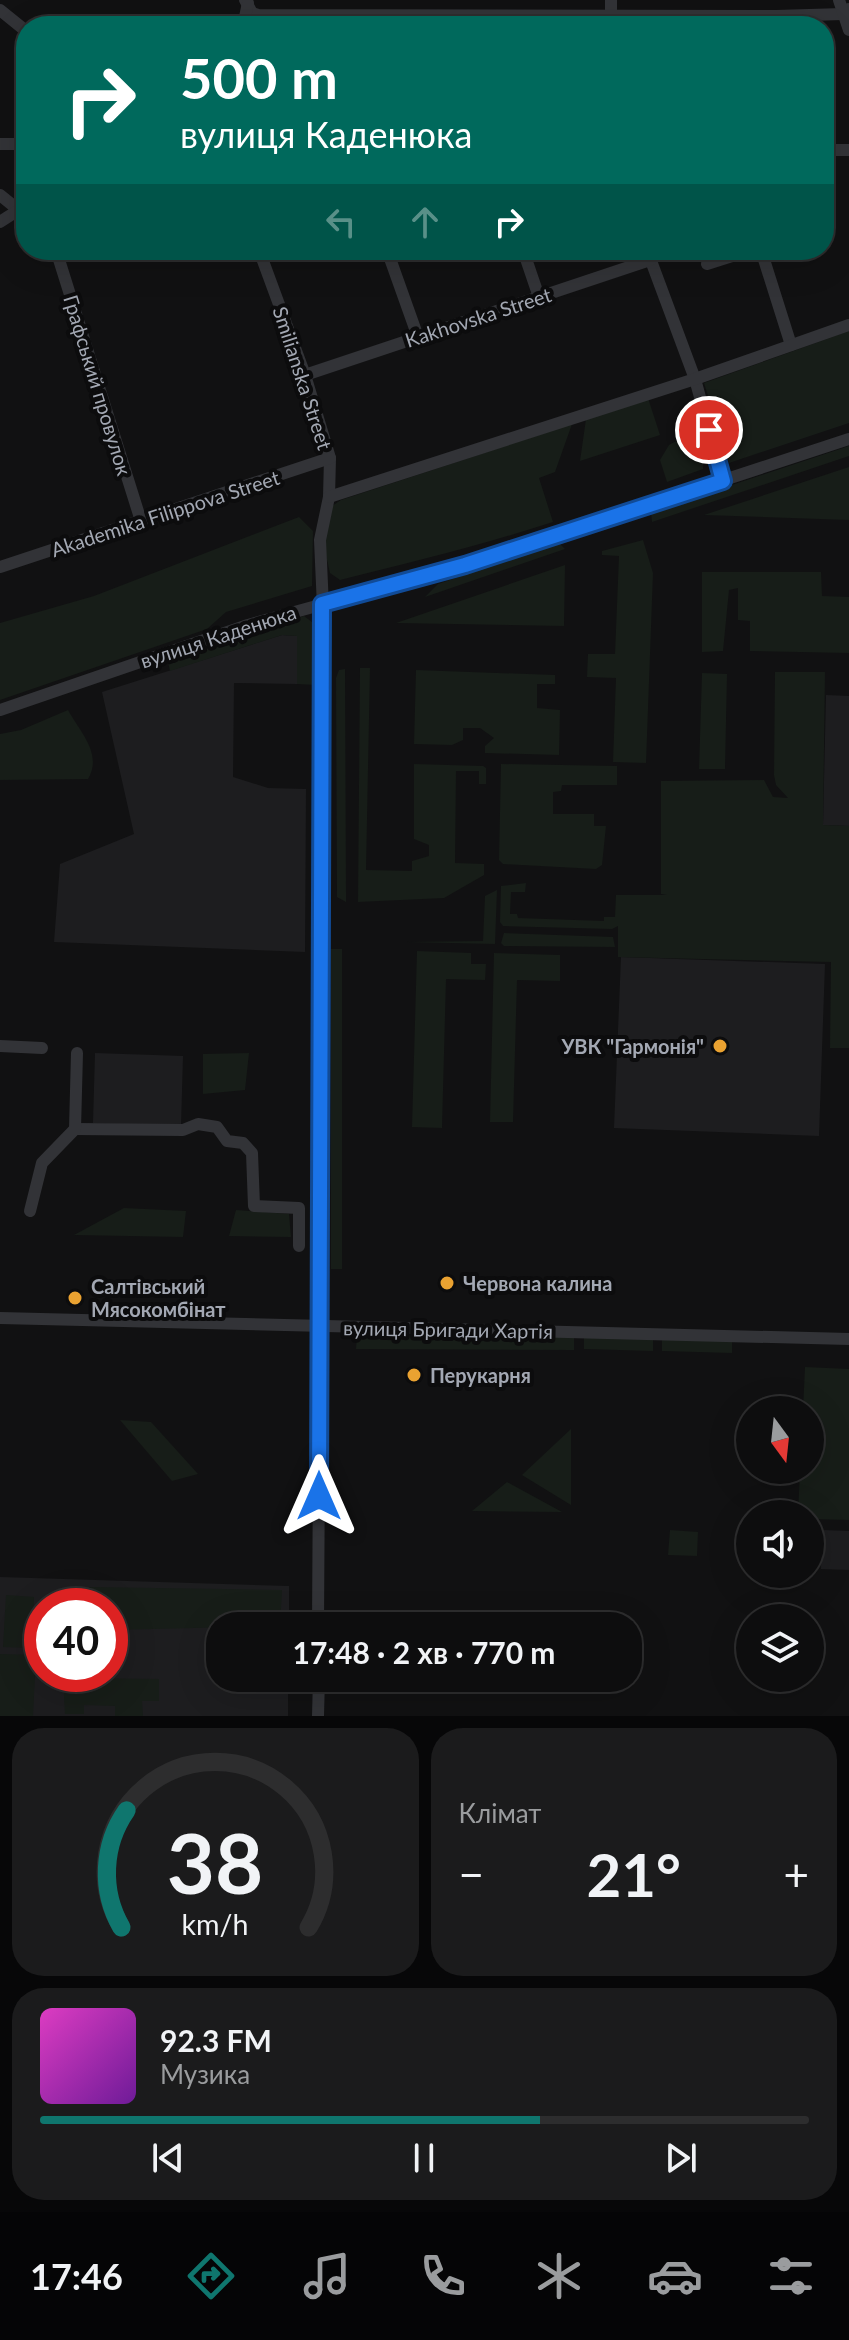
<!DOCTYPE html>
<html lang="uk">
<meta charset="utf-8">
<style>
:root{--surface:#0d0d0e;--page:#1b1b1c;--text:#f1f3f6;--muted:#9a9c9e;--line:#2d2d2e;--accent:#0f766e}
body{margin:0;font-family:Lato,sans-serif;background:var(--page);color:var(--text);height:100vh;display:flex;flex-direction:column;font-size:30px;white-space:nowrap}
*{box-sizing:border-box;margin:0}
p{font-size:26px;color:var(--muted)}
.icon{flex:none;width:44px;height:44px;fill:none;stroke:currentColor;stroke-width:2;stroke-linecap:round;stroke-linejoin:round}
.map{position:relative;height:1716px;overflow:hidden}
.sheet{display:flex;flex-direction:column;gap:12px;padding:12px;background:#070708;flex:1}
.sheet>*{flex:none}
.guide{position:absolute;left:16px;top:16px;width:818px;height:244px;border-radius:32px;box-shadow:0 8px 32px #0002,0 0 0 2px var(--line);background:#00695c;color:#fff;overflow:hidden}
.needle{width:52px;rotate:165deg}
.controls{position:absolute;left:736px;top:1396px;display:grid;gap:16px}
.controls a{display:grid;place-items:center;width:88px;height:88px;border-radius:50%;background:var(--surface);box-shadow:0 8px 32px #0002,0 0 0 2px var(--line);font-size:40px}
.speed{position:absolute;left:24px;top:1588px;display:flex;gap:16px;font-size:40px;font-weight:700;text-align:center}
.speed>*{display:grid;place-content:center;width:104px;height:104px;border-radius:50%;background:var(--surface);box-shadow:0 8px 32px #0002,0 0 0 2px var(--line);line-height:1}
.speed .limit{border:12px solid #d22;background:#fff;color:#111}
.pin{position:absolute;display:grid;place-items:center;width:68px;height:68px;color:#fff;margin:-34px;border:4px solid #fff;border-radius:50%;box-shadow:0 2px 8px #0007}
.me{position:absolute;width:88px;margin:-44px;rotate:0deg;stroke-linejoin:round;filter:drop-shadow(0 0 6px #0008)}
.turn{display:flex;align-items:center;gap:28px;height:168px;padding:0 32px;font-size:36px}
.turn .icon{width:104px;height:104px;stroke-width:2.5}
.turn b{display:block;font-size:56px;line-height:68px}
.lanes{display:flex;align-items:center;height:76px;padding:0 32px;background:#0003;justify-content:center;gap:40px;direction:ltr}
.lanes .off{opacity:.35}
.big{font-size:60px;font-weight:700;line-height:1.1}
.sheet .tile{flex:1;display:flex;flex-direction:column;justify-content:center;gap:12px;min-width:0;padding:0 28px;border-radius:32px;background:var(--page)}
.sheet .dial{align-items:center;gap:0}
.dial svg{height:208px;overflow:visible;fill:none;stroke:var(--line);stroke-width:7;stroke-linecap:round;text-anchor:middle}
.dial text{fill:var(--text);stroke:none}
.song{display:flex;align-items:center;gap:24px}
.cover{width:96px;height:96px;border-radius:12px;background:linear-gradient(135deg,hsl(310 70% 55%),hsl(280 70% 35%))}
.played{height:8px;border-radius:4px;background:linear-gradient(90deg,var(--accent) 65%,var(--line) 65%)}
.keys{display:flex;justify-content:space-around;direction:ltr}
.heat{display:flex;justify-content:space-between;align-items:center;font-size:44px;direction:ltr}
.sheet .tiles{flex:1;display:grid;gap:12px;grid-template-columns:1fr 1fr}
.tile:last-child{grid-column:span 2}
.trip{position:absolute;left:206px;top:1612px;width:436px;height:80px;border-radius:32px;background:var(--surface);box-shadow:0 8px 32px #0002,0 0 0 2px var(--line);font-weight:700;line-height:80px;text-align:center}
.dock{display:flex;height:128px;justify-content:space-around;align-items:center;background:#050506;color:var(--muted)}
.dock .icon{width:56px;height:56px}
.dock .active{color:var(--accent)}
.dock b{font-size:36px;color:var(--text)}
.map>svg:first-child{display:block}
.built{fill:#1d1d1f;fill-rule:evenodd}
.green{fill:#171d18}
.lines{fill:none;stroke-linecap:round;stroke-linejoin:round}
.minor{stroke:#323337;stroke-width:12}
.route-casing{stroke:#114b97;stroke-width:20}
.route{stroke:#1a73e8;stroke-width:14}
.poi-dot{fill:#eaa231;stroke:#0c0c0d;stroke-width:3}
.labels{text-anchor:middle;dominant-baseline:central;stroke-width:8;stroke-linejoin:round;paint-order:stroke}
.street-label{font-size:20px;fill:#a3a8b3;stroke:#0c0c0d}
.poi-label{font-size:20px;font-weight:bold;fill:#a3a8b3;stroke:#0c0c0d;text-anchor:start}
</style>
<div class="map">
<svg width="849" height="1716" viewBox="0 0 849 1716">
<rect width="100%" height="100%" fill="#111112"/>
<g class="built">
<path d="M282,635L298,636L297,684L234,683L233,777L268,788L306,789L305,952L54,942L60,864L134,834L102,692Z"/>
<path d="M826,695L849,696V826L823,825Z"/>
<path d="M621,957L825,964L819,1136L614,1128Z"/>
<path d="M95,1053L183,1056L181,1126L93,1123Z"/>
<path d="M822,1530L849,1531V1570L821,1569Z"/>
<path d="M0,1577L289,1586V1626H220V1678H288V1716H0ZM42,1606H110V1674H42Z"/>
</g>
<g class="green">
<path d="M849,331V423L729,463L704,383Z"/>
<path d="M648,398L660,435L580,461L586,419Z"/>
<path d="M572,424L555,472L539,478L553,522C482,545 409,563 340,580L330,573L324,547L332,506L341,500Z"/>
<path d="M680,439L691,440L704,447L703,469L667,482L660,460L669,445Z"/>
<path d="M849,446V456L652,522L651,512Z"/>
<path d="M849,467V520L704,515Z"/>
<path d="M299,517L313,531L312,586L226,612L207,629L0,700V623L94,596Z"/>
<path d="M643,540L653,573L646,763L613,762L616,678L587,677L588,654H615L619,556L602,555V551Z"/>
<path d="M559,543L565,549L425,597L438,584Z"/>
<path d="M565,565L564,626L396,623Z"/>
<path d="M702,572H821L822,596L849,597V653L750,651V621L738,620V588L729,590L723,651L702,652Z"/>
<path d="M304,616L316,625V685L297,684V636L282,635L170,671L168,662Z"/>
<path d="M360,668H370L366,870L412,871V861L429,856V845L414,839V764L483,766L486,768V784H479V771H456L455,863L484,864V875L444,898L358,902Z"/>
<path d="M345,669L346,892V902L337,897V892L336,678L339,670Z"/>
<path d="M416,670L555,675V684H537V708L560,710L559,755L485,753V746L494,738L480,728H463V740L452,745L414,744Z"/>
<path d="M775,672H825L823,825L849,826V1048H830L831,962L618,957V926L612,929L503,926L500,922L501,886L526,883L525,892H511L510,914H517L518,918L604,921V917H615L616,895H667L661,894V781L764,780L773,797L788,798L776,785L774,775Z"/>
<path d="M702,673L727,674L725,769H699Z"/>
<path d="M68,710C80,732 103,754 88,779L0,780V734L21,730Z"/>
<path d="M501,764L617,766V785H562L561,791L553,792V814H594V826H606L602,865L596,869L503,864L499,860Z"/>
<path d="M497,890L495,944L406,942L483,941L485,896Z"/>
<path d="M504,933L613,937L615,947L504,946L501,943Z"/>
<rect x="331" y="949" width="11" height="320"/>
<path d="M417,951L471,953V964H486L485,980L446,979L442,1128L412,1127Z"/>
<path d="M494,953L560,955V981L517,980L513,1122H490Z"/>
<path d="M249,1053L245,1090L203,1094V1054Z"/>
<path d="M124,1208L186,1211L183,1237L74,1235Z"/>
<path d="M236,1210L289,1214L291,1237L229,1236Z"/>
<path d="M357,1335L574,1336V1350L356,1349Z"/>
<path d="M584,1336L653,1338V1351L584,1349Z"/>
<path d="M662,1338L732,1339V1353L662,1351Z"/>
<path d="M805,1367L849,1369V1520L810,1519V1514H798L800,1470H810V1410H803Z"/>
<path d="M120,1420L151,1422L198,1474L172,1481Z"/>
<path d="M571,1429V1505L522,1475Z"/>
<path d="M507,1482L562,1512L472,1511Z"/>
<path d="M670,1530L698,1532L697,1556L668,1555Z"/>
<path d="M89,1587L282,1590L280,1626L110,1630V1606H90Z"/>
<path d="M6,1595L34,1597L32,1648L3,1647Z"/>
<path d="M0,1654L36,1655L33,1716H0Z"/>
<path d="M63,1678L159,1679V1701H142L143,1716H115V1706L84,1705V1714H65Z"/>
</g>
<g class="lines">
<g class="minor">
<path d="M245,0L252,13L258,15L776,16L843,14L849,9"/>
<path d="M839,0L849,30"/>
<path d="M0,10L26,31"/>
<path d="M243,26L248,3"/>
<path d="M611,26V0"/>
<path d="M0,144H26"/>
<path d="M824,150H849"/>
<path d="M0,195L26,216"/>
<path d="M0,222L17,211"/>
<path d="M56,250L141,521"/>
<path d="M259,250L305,375L330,458L329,497L320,540L324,629L318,1626"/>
<path d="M387,250L418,337"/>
<path d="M523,250L539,297"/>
<path d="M647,250L695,379L723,481"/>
<path d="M761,250L791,345"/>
<path d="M707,264L751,250"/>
<path d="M305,375L650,260"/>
<path d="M329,497L695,379L849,325"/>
<path d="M0,567L330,458"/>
<path d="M0,710L248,625L465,565L849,439"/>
<path d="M0,1046L42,1048"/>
<path d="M75,1129L183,1130L198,1124L217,1127L227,1141L243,1143L252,1153L254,1206L299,1208V1246"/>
<path d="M30,1211L42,1163L75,1129L77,1053"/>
<path d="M0,1318L849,1339"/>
<path d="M318,1716L319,1678"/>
</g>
</g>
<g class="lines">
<defs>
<path id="route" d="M319,1496L322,604L465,565L723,481L709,430"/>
</defs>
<use href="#route" class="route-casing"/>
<use href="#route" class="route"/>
</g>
<g class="poi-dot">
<circle cx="720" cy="1046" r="8"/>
<circle cx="447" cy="1283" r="8"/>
<circle cx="75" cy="1298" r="8"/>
<circle cx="414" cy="1375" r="8"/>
</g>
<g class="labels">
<g class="street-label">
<text transform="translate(478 317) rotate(-18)">Kakhovska Street</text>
<text transform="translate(303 378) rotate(72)">Smilianska Street</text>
<text transform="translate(98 385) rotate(73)">Графський провулок</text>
<text transform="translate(165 513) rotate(-18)">Akademika Filippova Street</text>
<text transform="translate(218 636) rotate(-18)">вулиця Каденюка</text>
<text transform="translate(448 1329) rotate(1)">вулиця Бригади Хартія</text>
</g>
<g class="poi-label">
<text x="704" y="1046" text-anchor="end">УВК "Гармонія"</text>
<text x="463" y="1283">Червона калина</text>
<text x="91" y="1286">Салтівський<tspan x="91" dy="23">Мясокомбінат</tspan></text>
<text x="430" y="1375">Перукарня</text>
</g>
</g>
</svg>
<div class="controls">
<a><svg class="needle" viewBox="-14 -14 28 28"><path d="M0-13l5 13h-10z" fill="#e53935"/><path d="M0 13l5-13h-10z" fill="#9a9c9e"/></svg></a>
<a><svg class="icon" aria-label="sound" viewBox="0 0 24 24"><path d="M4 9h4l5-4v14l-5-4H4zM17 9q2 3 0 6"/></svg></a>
<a><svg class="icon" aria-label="layers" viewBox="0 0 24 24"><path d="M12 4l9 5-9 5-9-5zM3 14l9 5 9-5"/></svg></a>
</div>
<div class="speed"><div class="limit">40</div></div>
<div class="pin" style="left:709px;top:430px;background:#d93025"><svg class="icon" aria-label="arrive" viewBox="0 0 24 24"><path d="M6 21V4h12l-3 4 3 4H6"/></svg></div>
<svg class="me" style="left:319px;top:1496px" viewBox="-20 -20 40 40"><path d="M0-17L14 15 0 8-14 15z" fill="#1a73e8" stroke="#fff" stroke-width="4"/></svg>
<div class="trip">17:48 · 2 хв · 770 m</div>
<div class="guide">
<div class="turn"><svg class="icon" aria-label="right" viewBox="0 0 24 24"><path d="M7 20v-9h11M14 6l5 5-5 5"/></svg><div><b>500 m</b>вулиця Каденюка</div></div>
<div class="lanes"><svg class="icon off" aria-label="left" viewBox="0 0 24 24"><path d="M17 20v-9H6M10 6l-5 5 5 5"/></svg><svg class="icon off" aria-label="ahead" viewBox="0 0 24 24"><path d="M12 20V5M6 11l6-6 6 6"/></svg><svg class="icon" aria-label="right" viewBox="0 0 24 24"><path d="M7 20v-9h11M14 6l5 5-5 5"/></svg></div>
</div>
</div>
<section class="sheet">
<div class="tiles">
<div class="tile dial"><svg viewBox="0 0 100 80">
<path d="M14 69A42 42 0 1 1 86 69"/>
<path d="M14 69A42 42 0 0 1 16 24" stroke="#0f766e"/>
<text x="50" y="56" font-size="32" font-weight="700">38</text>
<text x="50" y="72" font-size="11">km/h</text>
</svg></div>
<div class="tile"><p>Клімат</p>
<div class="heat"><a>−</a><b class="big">21°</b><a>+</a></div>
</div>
<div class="tile">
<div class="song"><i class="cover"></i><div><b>92.3 FM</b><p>Музика</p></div></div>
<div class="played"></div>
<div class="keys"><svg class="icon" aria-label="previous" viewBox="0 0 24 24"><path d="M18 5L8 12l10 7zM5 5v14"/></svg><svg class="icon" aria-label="pause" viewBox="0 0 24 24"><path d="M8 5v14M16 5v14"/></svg><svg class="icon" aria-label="next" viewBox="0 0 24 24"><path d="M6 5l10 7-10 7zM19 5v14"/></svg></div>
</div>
</div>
</section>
<nav class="dock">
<b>17:46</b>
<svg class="icon active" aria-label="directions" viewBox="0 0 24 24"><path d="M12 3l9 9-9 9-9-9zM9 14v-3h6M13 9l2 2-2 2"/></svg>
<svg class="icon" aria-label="music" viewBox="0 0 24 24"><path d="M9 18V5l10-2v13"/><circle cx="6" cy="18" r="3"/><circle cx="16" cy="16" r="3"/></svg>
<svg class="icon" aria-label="phone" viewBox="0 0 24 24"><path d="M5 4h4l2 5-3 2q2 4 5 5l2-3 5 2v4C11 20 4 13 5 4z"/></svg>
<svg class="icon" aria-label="climate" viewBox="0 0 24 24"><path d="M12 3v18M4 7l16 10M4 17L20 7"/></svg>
<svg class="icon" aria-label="car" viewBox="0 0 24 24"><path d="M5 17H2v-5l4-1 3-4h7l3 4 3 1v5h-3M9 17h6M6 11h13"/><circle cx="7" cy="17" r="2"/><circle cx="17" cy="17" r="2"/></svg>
<svg class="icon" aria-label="filters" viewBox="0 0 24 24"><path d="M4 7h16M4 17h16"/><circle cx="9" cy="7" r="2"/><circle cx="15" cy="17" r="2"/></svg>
</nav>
